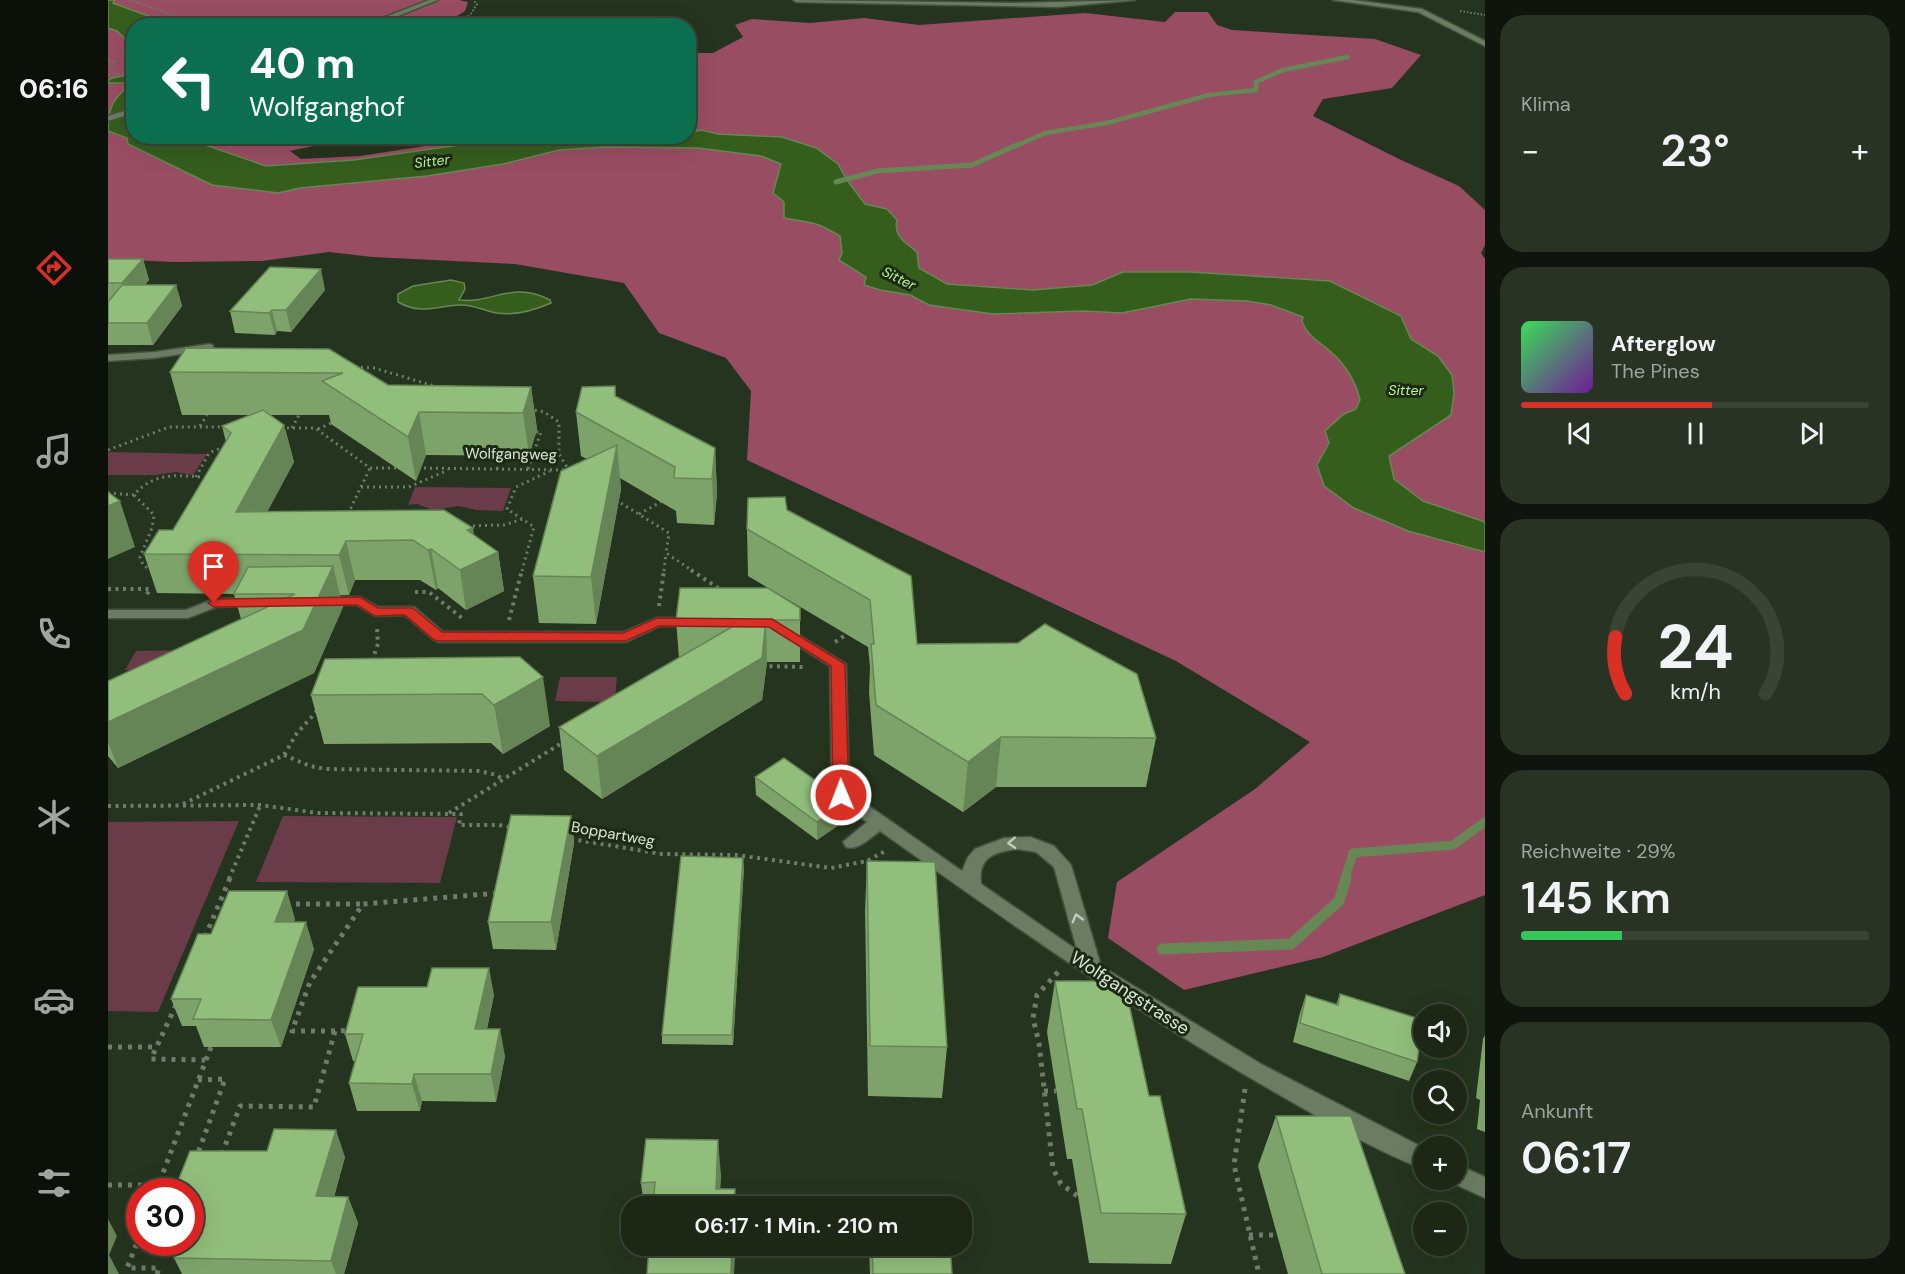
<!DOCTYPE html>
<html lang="de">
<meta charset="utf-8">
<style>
:root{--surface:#1c2716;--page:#293323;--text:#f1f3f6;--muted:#a0a5a1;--line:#3a4435;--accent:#d93025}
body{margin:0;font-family:"DM Sans",sans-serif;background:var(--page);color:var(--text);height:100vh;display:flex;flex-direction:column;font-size:22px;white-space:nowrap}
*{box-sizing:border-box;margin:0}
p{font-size:20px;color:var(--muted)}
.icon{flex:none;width:33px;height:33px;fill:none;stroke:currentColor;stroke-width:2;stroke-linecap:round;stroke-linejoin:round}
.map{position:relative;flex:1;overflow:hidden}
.side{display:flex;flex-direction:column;gap:15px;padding:15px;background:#0f150c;width:420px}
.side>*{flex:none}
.top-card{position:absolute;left:18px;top:18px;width:570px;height:126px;border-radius:24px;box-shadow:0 6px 24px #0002,0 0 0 2px var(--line);background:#0b6e4f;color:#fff;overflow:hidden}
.fabs{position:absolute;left:1305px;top:1004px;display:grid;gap:12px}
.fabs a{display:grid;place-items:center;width:54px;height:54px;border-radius:50%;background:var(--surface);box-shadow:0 6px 24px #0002,0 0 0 2px var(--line);font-size:30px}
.speed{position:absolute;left:18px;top:1178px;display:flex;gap:12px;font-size:30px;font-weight:700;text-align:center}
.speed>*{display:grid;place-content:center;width:78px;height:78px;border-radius:50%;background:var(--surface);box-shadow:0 6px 24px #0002,0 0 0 2px var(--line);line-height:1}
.speed .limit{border:9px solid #d22;background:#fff;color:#111}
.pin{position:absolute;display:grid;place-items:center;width:51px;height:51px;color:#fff;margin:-62px -26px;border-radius:50% 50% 50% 0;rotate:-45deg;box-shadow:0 0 6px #0007}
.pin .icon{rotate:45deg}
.me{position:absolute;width:66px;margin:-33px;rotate:359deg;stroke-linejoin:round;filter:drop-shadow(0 0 4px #0008)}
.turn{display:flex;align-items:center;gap:21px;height:126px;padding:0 24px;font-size:27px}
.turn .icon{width:78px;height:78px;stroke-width:2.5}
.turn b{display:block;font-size:42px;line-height:51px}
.big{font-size:45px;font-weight:600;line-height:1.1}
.side .tile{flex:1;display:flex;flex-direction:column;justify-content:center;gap:9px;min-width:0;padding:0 21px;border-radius:24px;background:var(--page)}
.side .dial{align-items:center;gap:0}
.dial svg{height:156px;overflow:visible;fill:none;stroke:var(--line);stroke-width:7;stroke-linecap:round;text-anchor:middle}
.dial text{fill:var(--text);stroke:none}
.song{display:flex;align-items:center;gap:18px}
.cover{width:72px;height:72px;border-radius:9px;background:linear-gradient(135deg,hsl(130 70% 55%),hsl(280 70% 35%))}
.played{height:6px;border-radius:3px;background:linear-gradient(90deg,var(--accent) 55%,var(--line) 55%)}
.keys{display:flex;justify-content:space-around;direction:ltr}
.heat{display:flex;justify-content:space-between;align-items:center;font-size:33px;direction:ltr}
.charge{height:9px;border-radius:4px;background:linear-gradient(90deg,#34c759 29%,var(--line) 0)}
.trip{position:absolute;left:513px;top:1196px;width:351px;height:60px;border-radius:24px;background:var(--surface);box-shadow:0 6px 24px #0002,0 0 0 2px var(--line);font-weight:600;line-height:60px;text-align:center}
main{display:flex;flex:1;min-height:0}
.menu{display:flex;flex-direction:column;width:108px;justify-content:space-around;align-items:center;background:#0b1009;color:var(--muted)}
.menu .icon{width:42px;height:42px}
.menu .active{color:var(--accent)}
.menu b{font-size:27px;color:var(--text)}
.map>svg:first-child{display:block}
.green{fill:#6a3b48}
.forest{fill:#994d63}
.water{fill:#355e1d;stroke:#678755;stroke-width:1.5}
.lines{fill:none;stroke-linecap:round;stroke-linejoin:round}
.stream-far3{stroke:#678755;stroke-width:4.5}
.stream-far2{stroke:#678755;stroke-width:5}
.stream-far1{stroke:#678755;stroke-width:9}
.stream{stroke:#678755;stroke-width:11}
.minor-casing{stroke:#44513d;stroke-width:3}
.path-far3{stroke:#6f7c69;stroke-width:2;stroke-dasharray:1.5 2;stroke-linecap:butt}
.path-far2{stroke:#6f7c69;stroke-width:3;stroke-dasharray:2 4;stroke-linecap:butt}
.path-far1{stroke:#6f7c69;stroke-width:4;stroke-dasharray:3 4.5;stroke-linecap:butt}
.path{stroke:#6f7c69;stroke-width:5;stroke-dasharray:4 6;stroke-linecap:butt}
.minor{fill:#6b7c63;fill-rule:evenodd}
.wall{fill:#7da36a}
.shaded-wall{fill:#668556}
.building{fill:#91be7b;stroke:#668556;stroke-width:1.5}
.oneway{stroke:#c0ccbb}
.route{fill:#d93025;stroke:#8d1f18;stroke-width:1.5}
.labels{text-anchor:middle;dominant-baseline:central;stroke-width:6;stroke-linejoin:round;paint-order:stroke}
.far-water-label{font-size:14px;font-style:italic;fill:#b7f499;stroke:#1c2a14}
.street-label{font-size:15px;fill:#dce6d8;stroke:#1c2a14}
.near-street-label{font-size:18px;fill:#dce6d8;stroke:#1c2a14}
</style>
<main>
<nav class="menu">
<b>06:16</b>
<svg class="icon active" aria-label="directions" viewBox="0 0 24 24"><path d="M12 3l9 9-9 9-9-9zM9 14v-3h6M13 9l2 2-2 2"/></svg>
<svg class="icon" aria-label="music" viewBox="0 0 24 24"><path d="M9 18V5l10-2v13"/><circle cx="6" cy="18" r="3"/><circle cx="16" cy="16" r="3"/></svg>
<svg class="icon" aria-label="phone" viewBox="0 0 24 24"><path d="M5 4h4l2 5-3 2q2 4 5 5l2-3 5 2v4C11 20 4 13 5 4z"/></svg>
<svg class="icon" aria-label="climate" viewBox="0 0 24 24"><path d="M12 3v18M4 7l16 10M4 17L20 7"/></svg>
<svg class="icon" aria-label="car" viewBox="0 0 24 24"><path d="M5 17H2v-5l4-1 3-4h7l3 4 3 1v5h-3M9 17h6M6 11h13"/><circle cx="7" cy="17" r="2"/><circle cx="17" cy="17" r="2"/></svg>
<svg class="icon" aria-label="filters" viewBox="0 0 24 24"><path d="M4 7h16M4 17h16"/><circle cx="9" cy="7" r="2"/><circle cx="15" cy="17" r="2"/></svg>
</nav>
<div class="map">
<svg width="1377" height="1274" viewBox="0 0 1377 1274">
<rect width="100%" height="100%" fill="#25341e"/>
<g class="green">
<path d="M0,452L99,454L85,475L68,472L48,475H0Z"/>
<path d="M307,487L403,488L395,511L369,510L350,506L325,510L309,504L300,505Z"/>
<path d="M78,650L68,670H17L28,651Z"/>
<path d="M452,677H509L507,698L499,702L447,701Z"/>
<path d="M175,816L349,817L332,883L148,882Z"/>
<path d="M131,821L50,1012L0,1011V822Z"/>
</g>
<path class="forest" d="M0,0H351L360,2L357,11L335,25L26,26V136H168L219,143L182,151L193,159L252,156L375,137L580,136L581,53H605L635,37L627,25L644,19L702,23L756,18L811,25L977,13L1057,22L1067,12H1100L1109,25L1124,30L1267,39L1313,55L1284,88L1215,99L1205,116L1291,159L1351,186L1377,210V245L1373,253L1377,259V895L1215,957L1076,990L1000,938L1009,882L1147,789L1202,742L1068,661L639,460L643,391L618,358L551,333L516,283L407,264L265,257L221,252L154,261L66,262L0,259Z"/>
<g class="water">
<path d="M0,0H7L5,3L65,25L26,26L25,46L9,31L0,28Z"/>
<path d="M25,74L26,136L74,137L158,166L246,160L407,137L580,136L581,133L593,130L610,134L674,137L708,148L730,164L739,180L757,204L779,209L789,220C785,236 797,242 809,252L811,268L839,284L925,290L984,285L1015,272H1083L1222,281L1293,316L1303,339L1330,356L1344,375L1346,393L1343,415L1281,456L1286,479L1315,501L1377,522V552L1300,531L1246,508L1216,486L1209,465L1221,443L1217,431L1236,414L1248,409L1252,400C1248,382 1237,364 1223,352C1212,342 1200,337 1194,322L1195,317L1163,305L1139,301L1083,299L1014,313L975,311L885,314L821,305L802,295L772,290L756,285L758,277L731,260L734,253L732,236C707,221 704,223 676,218V202L665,193L673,164L653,156L590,148L497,147L451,150L395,164L319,176L192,188L170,193L104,185L20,144L19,138L0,131C0,106 5,100 23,83H0V81L4,78Z"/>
<path d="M343,280L356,283L357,289L351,300C384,304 405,280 442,300L443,303C427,310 407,316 389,313C376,311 367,305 353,305C330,305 314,316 290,302V294L305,286Z"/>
</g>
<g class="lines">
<path class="stream-far3" d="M908,146L937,133L999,123L1101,95L1148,90V82L1175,70L1240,57"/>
<path class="stream-far2" d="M728,182L769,171L864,165L911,144"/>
<path class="stream-far1" d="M1237,879L1245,853L1345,845L1377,822"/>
<path class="stream" d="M1054,949L1183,944L1231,901L1238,878"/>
<defs>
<g id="minor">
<path d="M321,0H330L265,26H254Z"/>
<path d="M685,0L905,3L1027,0L950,7L688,2Z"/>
<path d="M1225,0H1245L1314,9L1377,41V46L1310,12Z"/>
<path d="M26,108V113L0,121V116Z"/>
<path d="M101,344L105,345V349L47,358L0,361V355L47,352Z"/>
<path d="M215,597H252L270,607H306L335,632H516L549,618H588L595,622L588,626H552L518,642H331L326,640L297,615L267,616L249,605L210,604L208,601L210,598Z"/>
<path d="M149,598L156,602L154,605L108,607L80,618H0V610H78L106,599Z"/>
<path d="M676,626L738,664L741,792L854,871L860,857L867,849L896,838L922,837L946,846L963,865L993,966L1153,1064L1316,1148V1169C1265,1150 1216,1120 1170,1094C1031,1015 902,923 772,831C761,838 751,851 738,847L735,842L759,822L727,799L724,795L722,666L671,634L669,631ZM909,849L928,852L946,867L969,950L873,884C870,858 885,852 909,849Z"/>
<path d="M1348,1164L1377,1177V1198L1340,1181L1339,1179H1348Z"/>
</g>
</defs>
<use href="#minor" class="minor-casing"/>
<g class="path-far3">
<path d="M22,0L63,14L83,26"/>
<path d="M1352,11L1377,15"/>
<path d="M350,26L363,14L369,4L365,0"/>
<path d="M0,60L7,62L0,69"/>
<path d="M0,74L26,73"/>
<path d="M224,136L246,146"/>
</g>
<g class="path-far2">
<path d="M247,367L266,368L330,387"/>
<path d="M421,409L436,412L451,422V454L460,469"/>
<path d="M92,426L99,415"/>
<path d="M173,428H207L262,468H291"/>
<path d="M184,428L191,415"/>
<path d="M210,429L228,421"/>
<path d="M0,450L61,427H117"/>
<path d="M310,468L459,470"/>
<path d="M389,469L394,456"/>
<path d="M420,469L433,432H428"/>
<path d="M88,477L101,453L118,446"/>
<path d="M253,487H301L340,470"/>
<path d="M0,493L26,495"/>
<path d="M508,500L561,533L558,553L585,571"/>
<path d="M240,514L262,468"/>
<path d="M531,514L553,502"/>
<path d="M359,526L396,525L415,519"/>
<path d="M44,571L35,565L32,557L44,528L46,515L26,495C46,471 73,475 101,478"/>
<path d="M414,571L426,527L399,509L408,487L442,471"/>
<path d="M556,571L558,553"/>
</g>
<g class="path-far1">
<path d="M583,570L613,590"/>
<path d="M0,589H42L38,596"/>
<path d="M307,592H321L354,618"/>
<path d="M551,606L556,570"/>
<path d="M401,620L414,570"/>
<path d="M727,642L739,634"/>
<path d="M264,661L270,644L269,628"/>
<path d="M654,666L695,667"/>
<path d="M176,755L202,766L217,769L371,771L389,775L394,779"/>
<path d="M75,804L176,755L189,733L210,710"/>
<path d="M0,806L152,805L209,813L353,814L351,825H391L406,828"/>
<path d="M341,813L457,741"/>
<path d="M463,839L554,854L628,855L723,868L759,861L777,851"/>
<path d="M121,879L152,806"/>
</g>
<g class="path">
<path d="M178,904H255"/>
<path d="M97,937L122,878"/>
<path d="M950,972L929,995L925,1018L931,1043L945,1169L953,1184L971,1197"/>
<path d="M68,1005L43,1059L97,1060"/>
<path d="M227,1031H184L202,982L255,904L391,893"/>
<path d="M0,1047H49"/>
<path d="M90,1080L117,1079L90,1153"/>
<path d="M1137,1089L1126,1165L1151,1274"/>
<path d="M936,1091H948"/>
<path d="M114,1154L132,1106L206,1107L227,1031L243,1030"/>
<path d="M0,1185H50"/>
<path d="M48,1191L103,1047"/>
<path d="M63,1191L70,1184"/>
<path d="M32,1235L19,1268H51L49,1274"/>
<path d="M1141,1235H1169"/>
</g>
<use href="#minor" class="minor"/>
</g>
<g class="wall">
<path d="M0,259H35L41,280L37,285H68L74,306L45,345H0Z"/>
<path d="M217,290L183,332L169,331L167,335L127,333L122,311Z"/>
<path d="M221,349L280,385L423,387L429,429L421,456L318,455L308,481L223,424L221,415H162L176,425L186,462L159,511L366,535L390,552L396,591L358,610L330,588L328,590L312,580H247L241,595H232L235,607L206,673L10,768L0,756V681L133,619L126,594L49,593L36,554L65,530L118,442L114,426L142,415H74L62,372Z"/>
<path d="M507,386L508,397L607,448L609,493L606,525L569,523L568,511L512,478L513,489L488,624L431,623L425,576L479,459L473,456L468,412Z"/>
<path d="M679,510L809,644L1048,738L1038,787H888L855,812L766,755L761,692L762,667L760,647L640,576L639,529Z"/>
<path d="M692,608V662H659L654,700L494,799L456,770L451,727L571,658L568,620Z"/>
<path d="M412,657L442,726L395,754L383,743L216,744L203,695Z"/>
<path d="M647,777L738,802V820L709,840L648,795Z"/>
<path d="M463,816L466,843L448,950L385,949L380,922Z"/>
<path d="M759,861L839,1047L834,1098L760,1096L757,911Z"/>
<path d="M636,867L625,1045L554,1044V1035Z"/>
<path d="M187,919L186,922L206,949L173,1047H96L88,1026H74L63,999L103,934Z"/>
<path d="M947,981L1041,1096L1078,1214L1063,1264L981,1263L964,1159H959L939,1032Z"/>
<path d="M1232,994L1309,1062L1301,1081L1185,1042L1192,1013L1198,995L1228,1005Z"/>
<path d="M386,995L379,1029L397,1056L388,1102L314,1101L312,1111H249L241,1083L247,1061H245L237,1034Z"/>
<path d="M1377,1035V1132L1369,1129L1372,1100L1368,1098L1375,1039Z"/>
<path d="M1168,1116L1297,1274H1180L1150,1166Z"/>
<path d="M237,1157L226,1197H240L250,1223L236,1274H74L66,1258L82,1242V1191Z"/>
<path d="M613,1175L612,1189H627L628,1206H536L533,1183Z"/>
<path d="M761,1245H842L844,1274H762Z"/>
</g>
<g class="shaded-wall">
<path d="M35,259L41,280L20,304L14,283Z"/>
<path d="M213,269L217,290L183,332L178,310Z"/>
<path d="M68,285L74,306L45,345L39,323Z"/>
<path d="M164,310L169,331L167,335L161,313Z"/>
<path d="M423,387L429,429L421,456L415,413Z"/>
<path d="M311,412L318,455L308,481L300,437Z"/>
<path d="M176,425L186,462L139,550L128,512Z"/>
<path d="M509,445L513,489L488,624L483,577Z"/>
<path d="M607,448L609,493L606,525L604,479Z"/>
<path d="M12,501L27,547L0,559V506Z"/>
<path d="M365,528L370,561L390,552L396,591L358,610L352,570L359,530Z"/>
<path d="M238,541L247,580L241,595L231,555Z"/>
<path d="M323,549L330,588L328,590L320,550Z"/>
<path d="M225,566L235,607L206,673L10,768L0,742V722L195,630Z"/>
<path d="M658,620L659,662L654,700L494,799L489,756Z"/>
<path d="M435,677L442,726L395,754L386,705Z"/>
<path d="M893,737L888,787L855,812L860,762Z"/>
<path d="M738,802V820L709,840V822Z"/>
<path d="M463,816L466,843L448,950L443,922Z"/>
<path d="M635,858L636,867L625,1045L624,1035Z"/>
<path d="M179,891L187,919L176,949L167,922Z"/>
<path d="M198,922L206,949L173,1047L163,1020Z"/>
<path d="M381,968L386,995L373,1056L367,1029Z"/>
<path d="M392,1029L397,1056L388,1102L383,1074Z"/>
<path d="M306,1074L314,1101L312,1111L304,1084Z"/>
<path d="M228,1130L237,1157L218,1223L208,1196Z"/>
<path d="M610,1140L613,1175L611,1206L608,1189Z"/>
<path d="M240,1197L250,1223L236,1274H228L223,1261Z"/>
<path d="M0,1219L9,1236L1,1255L11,1274H0Z"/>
<path d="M624,1245H628L626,1274H623Z"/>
</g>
<g class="building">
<path d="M0,259H35L14,283H0Z"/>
<path d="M162,267L213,269L178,310H164L161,313L122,311Z"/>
<path d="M14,285H68L39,323H0V302Z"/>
<path d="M78,348L221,349L280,385L423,387L415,413L311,412L300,437L214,381L235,373L62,372Z"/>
<path d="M507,386V396L607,448L604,479L566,478L567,467L468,412L474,387Z"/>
<path d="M155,410L176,425L128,512L336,510L365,528L359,530L390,552L352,570L323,549L320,550L305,540L238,541L231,555L36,554L51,530H65L123,433L114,426Z"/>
<path d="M509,445L483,577L425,576L453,471Z"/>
<path d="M0,492L12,501L0,506Z"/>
<path d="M677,497L679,510L803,576L809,644L910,643L937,624L1029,674L1048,738L893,737L860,762L768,705L763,644H766L762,600L639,529L640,498Z"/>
<path d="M225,566L195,630L0,722V681L187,594H126L140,567Z"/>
<path d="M572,588H660L692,608V620H658L654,658L489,756L451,727L636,620H568Z"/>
<path d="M412,657L435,677L386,705L374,694L203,695L217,659Z"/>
<path d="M676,758L738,802L709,822L647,777Z"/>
<path d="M403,815L463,816L443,922H380Z"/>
<path d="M573,856L635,858L624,1035H554Z"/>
<path d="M759,861L827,862L839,1047L762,1046Z"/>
<path d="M121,891H179L167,922H198L163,1020L85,1019L93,999H63L90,934H103Z"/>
<path d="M324,968H381L367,1029H392L383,1074H306L304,1084L241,1083L255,1034H237L250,987H319Z"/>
<path d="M947,981H1016L1041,1096H1052L1078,1214L993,1213L974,1109H969Z"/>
<path d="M1232,994L1315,1020L1309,1062L1192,1023L1198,995L1230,1005Z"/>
<path d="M1168,1116H1243L1297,1274H1214Z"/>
<path d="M166,1129L228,1130L208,1196L240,1197L223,1261L66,1258L72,1242H82V1214L86,1205H82V1191H66L82,1151H159Z"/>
<path d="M538,1139L610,1140L608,1189H627L626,1206H545L547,1182L533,1183Z"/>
<path d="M541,1245H624L623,1274H539Z"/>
<path d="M764,1245H842L844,1274H765Z"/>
</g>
<defs><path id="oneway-chevron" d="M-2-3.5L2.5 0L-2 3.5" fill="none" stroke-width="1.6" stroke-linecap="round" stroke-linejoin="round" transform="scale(1.5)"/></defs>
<g class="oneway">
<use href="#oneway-chevron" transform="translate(904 843) rotate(177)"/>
<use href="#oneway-chevron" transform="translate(969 918) rotate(-105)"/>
</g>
<path class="route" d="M252,597L270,608H305L334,632L515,633L549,618L664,619L737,664L741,795L739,799H728L725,795L723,666L661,627L551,626L518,641H331L326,640L297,615L267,616L249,605L106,607L100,603L106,599Z"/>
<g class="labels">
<g class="far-water-label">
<text transform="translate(324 161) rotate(-7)">Sitter</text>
<text transform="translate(791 278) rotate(26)">Sitter</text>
<text x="1298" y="390">Sitter</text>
</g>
<g class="street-label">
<text transform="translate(403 454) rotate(1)">Wolfgangweg</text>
<text transform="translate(505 834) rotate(10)">Boppartweg</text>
</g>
<g class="near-street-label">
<text transform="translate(1022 993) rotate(33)">Wolfgangstrasse</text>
</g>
</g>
</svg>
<div class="fabs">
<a><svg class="icon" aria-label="sound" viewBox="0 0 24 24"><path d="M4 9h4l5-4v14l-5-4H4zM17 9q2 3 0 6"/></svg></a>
<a><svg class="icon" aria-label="search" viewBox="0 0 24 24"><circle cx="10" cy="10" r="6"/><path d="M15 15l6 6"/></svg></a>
<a>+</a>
<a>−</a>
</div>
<div class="speed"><div class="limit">30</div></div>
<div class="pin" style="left:106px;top:603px;background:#d93025"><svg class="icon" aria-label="arrive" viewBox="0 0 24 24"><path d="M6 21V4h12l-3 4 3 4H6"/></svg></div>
<svg class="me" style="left:733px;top:795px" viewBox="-20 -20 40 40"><circle r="17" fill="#d93025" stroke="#fff" stroke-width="3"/><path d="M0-11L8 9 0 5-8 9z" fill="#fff"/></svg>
<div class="trip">06:17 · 1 Min. · 210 m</div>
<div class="top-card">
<div class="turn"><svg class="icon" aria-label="left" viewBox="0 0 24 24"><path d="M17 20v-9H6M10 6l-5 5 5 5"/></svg><div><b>40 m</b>Wolfganghof</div></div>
</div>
</div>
<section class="side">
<div class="tile"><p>Klima</p>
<div class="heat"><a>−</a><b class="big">23°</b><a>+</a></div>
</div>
<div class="tile">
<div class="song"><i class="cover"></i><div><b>Afterglow</b><p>The Pines</p></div></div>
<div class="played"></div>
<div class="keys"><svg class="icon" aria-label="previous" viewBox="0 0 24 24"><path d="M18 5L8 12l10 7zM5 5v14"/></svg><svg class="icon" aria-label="pause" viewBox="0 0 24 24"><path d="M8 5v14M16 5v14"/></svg><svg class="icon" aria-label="next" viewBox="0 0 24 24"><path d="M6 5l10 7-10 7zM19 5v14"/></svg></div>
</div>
<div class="tile dial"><svg viewBox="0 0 100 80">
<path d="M14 69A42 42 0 1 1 86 69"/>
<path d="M14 69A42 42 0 0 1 9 40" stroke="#d93025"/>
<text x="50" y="56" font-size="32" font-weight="700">24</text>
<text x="50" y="72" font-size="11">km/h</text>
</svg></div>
<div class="tile"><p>Reichweite · 29%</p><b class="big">145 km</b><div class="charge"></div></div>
<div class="tile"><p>Ankunft</p><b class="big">06:17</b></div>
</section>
</main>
